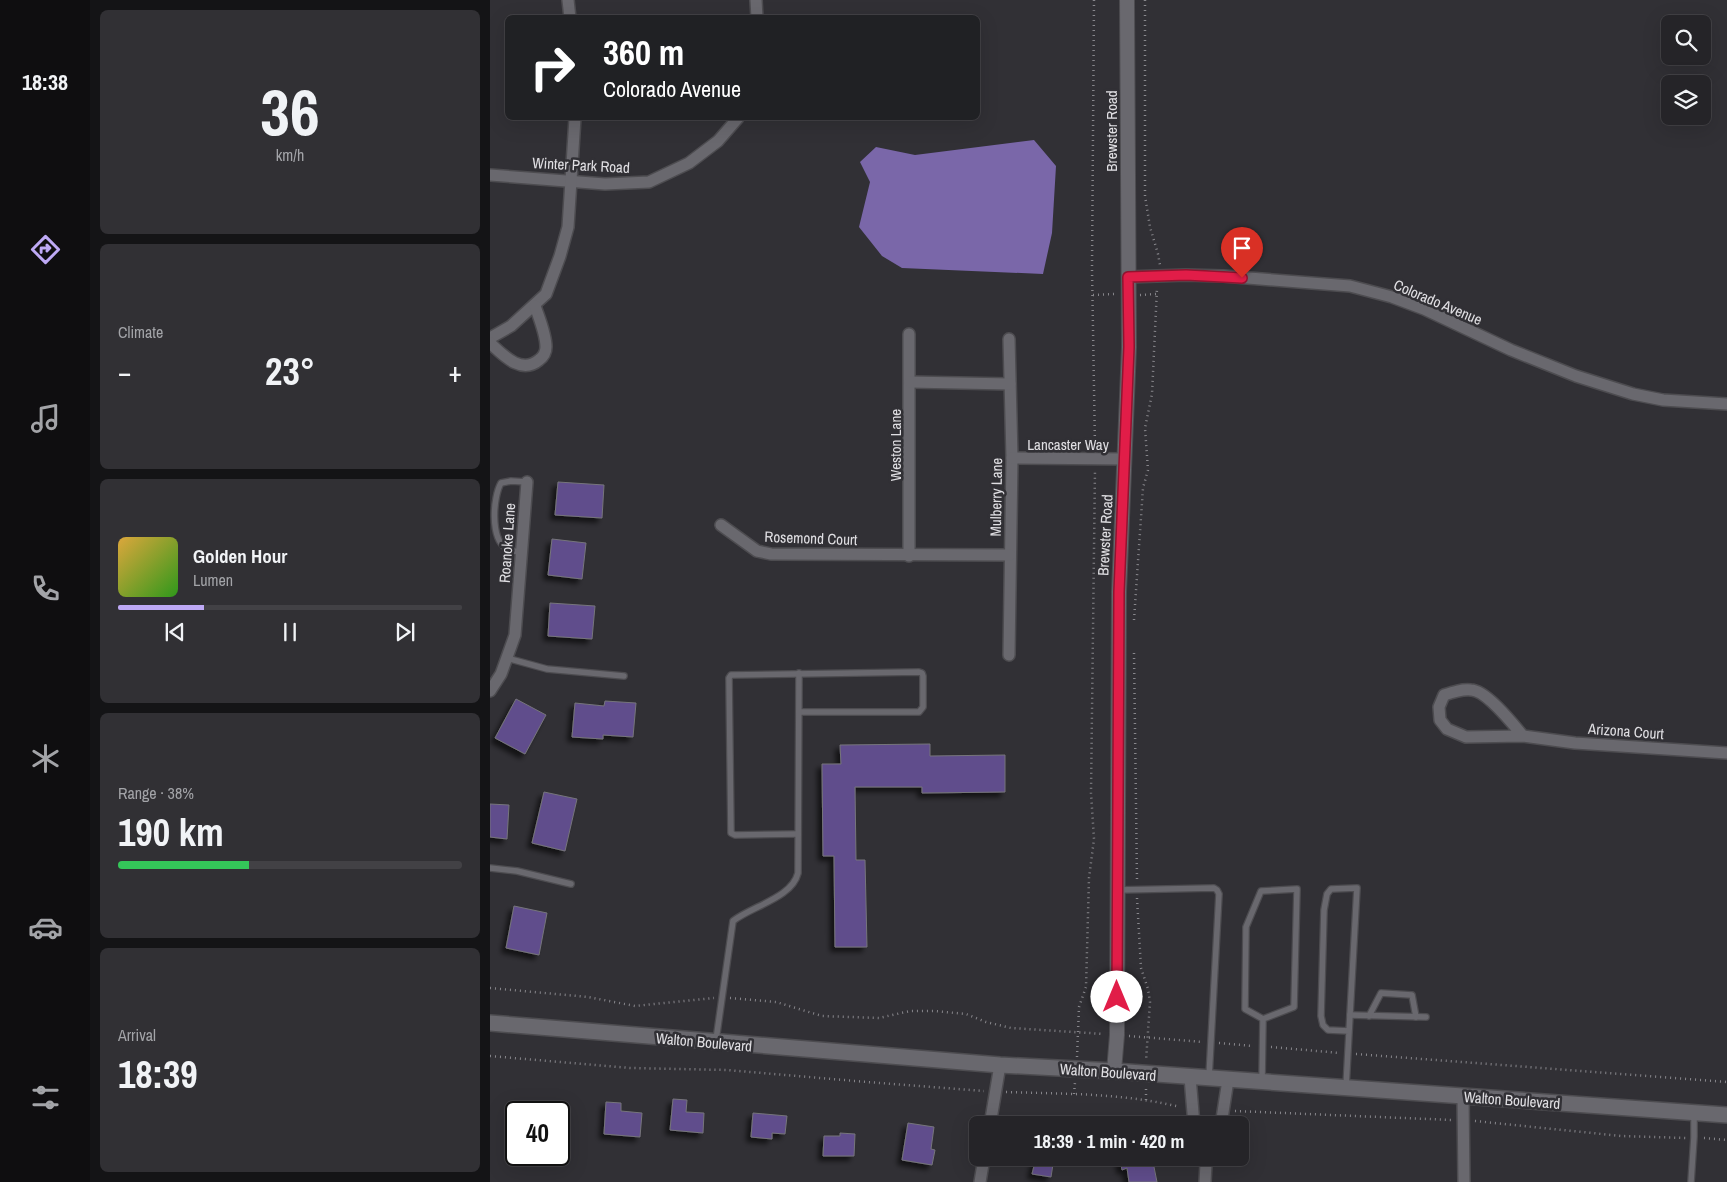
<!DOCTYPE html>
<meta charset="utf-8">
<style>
:root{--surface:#252428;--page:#313034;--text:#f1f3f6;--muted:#a3a4a8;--line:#424145;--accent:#bea9f5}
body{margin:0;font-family:"Archivo Narrow",sans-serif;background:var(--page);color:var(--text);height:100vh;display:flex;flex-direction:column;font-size:19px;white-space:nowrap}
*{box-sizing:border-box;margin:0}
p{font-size:16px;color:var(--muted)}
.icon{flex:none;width:28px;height:28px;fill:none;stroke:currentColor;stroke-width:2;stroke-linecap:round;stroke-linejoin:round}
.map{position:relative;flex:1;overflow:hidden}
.drawer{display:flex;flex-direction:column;gap:10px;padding:10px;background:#141416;width:400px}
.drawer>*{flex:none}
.banner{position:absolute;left:15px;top:15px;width:475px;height:105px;border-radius:8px;box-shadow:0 5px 20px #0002,0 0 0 1px var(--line);background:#202124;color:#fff;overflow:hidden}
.fabs{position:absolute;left:1171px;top:15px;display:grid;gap:10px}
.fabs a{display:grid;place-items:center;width:50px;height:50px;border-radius:8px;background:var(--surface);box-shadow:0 5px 20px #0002,0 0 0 1px var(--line);font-size:25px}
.speed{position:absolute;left:15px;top:1101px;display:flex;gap:10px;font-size:25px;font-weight:700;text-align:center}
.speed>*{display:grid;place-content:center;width:65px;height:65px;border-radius:50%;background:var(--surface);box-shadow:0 5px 20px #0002,0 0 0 1px var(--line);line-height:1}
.speed .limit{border:2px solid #111;border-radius:8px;background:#fff;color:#111}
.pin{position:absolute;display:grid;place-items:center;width:42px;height:42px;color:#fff;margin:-51px -21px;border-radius:50% 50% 50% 0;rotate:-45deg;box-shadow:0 0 5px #0007}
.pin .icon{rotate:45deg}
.me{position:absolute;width:55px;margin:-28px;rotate:0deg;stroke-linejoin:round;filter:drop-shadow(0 0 4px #0008)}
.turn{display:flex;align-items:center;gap:18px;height:105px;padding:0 15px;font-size:22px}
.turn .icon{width:65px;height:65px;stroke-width:2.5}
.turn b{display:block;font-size:35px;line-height:42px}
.big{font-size:38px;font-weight:800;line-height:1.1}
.drawer .tile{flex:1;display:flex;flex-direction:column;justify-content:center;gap:8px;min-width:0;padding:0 18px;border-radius:8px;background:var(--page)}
.drawer .dial{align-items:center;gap:0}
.dial b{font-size:65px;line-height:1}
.song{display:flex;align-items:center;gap:15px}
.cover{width:60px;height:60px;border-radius:8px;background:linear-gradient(135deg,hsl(40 70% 55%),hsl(110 70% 35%))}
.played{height:5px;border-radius:2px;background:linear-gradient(90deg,var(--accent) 25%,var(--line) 25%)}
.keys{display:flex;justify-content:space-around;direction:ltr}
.heat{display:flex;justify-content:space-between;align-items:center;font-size:28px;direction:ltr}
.charge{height:8px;border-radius:4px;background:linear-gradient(90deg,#34c759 38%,var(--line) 0)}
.trip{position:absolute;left:479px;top:1116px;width:280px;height:50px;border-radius:8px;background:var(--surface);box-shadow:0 5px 20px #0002,0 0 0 1px var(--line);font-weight:800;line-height:50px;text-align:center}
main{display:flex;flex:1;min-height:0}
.tabs{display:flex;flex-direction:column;width:90px;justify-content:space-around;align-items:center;background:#0f0e10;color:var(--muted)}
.tabs .icon{width:35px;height:35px}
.tabs .on{color:var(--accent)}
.tabs b{font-size:22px;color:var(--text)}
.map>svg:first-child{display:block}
.water{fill:#7a67a9}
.building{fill:#604d8c;stroke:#76757b;filter:url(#shadow)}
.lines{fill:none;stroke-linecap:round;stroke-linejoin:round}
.service-casing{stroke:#4d4c50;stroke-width:8}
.minor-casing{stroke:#4d4c50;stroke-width:14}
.tertiary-casing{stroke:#4d4c50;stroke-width:16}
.secondary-casing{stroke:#4d4c50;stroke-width:18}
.path{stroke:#88878c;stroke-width:2.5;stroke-dasharray:1 4;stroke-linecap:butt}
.service{stroke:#69686e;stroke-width:5.5}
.minor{stroke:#69686e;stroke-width:11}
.tertiary{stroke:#69686e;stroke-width:14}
.secondary{stroke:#69686e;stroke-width:15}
.route-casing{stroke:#92132f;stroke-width:12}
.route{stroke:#e11d48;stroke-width:9}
.labels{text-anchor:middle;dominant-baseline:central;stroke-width:5;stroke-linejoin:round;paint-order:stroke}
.street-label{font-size:15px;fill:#e0dfe3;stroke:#313035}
</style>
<main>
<nav class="tabs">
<b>18:38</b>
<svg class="icon on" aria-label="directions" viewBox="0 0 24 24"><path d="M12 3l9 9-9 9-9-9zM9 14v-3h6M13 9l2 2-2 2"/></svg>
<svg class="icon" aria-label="music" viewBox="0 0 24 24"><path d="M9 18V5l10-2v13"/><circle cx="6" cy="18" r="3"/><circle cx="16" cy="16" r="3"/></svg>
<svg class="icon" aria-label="phone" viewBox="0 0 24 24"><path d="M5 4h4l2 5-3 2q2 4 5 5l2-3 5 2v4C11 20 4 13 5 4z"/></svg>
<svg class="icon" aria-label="climate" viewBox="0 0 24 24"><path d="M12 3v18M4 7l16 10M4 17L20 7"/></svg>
<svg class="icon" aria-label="car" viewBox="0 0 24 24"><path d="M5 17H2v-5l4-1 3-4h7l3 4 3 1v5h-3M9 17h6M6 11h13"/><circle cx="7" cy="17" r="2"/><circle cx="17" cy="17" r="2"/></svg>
<svg class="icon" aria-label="filters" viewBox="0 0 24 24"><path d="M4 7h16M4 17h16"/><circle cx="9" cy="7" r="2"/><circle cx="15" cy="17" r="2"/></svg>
</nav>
<section class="drawer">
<div class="tile dial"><b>36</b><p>km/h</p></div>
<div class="tile"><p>Climate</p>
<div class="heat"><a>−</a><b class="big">23°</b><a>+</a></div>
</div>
<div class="tile">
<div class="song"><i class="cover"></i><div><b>Golden Hour</b><p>Lumen</p></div></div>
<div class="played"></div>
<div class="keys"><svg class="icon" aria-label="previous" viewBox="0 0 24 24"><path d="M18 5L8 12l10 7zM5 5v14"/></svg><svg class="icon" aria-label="pause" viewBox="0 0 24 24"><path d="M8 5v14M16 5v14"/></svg><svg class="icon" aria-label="next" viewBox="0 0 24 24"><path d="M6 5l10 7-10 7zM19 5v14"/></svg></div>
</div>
<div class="tile"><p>Range · 38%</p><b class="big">190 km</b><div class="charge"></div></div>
<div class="tile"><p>Arrival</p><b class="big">18:39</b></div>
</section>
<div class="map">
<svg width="1237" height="1182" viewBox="0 0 1237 1182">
<defs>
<filter id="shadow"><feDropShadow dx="-4.5" dy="4.5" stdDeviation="2.5" flood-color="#0009"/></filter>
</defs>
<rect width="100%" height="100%" fill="#313035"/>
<path class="water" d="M544,140L566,166L562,233L553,274L412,268L392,256L369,227L380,182L370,162L386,147L425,155Z"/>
<g class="building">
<path d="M68,482L114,485L112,518L65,515Z"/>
<path d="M62,539L96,543L92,579L58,575Z"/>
<path d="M60,603L105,606L102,639L58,636Z"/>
<path d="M26,699L56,715L35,754L5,738Z"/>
<path d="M115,701L146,703L143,737L113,735V739L82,737L85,703L114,706Z"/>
<path d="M440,744V756L515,755V792L432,793V787H365L366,860H375L377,947H345L344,856H333L332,764H351L350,745Z"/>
<path d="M54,792L87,799L75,851L42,843Z"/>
<path d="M0,804L19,805L17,839L0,837Z"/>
<path d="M24,906L57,913L49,955L16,948Z"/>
<path d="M183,1099L197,1100L196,1112L214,1113L213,1133L180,1130Z"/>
<path d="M116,1102L131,1103V1111L152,1113L150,1137L114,1134Z"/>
<path d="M263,1113L297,1116L295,1134L282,1133V1139L261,1137Z"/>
<path d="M418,1123L444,1127L441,1149L445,1150L442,1165L412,1160Z"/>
<path d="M350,1133L365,1134L364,1156H333L334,1136H350Z"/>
<path d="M546,1158H564L561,1177L542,1174Z"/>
<path d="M635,1158H665V1161L663,1162L667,1182H639L637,1168L632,1170L630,1159Z"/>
</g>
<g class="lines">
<defs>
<g id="service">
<path d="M32,553C27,551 20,551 16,548C0,538 3,497 11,483L21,481L37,482"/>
<path d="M17,658L57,669L134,676"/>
<path d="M308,834L245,835L241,833L239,678L241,675L429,672L432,673L433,676V707L429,712H309"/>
<path d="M0,868L27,871L81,884"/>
<path d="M627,890L724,888L727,890L729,894L719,1077"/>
<path d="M860,1015L936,1017"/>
<path d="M879,1016L891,993L922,995L926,1017"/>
<path d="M226,1040L243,921C262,906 302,898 308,873L309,673"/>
<path d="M772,1080L773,1019L804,1007L807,889L771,891L756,927L755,1009L773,1019"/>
<path d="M856,1087L867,888L841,889L837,894L834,910L831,1016L833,1025L838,1030L859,1031"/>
<path d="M1201,1182L1204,1137V1113"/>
</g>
<g id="minor">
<path d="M78,0L80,18"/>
<path d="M266,0L267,18"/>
<path d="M0,175L115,184L159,182L199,163L228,141L248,118"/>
<path d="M638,277L696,275L733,276L860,286L902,297L934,309L1021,350L1086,376L1143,394L1173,400L1237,404"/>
<path d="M419,334V556"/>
<path d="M0,338L21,326L56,294L70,256L78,227L85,118"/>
<path d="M519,339L522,458L519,655"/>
<path d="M0,343C13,355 31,375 49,360C53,357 56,352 56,347C56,334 49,318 45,306"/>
<path d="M420,382L520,384"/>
<path d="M522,458L635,459"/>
<path d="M231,525L267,551L281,554L520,555"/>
<path d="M0,691L11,674L25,635L37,482"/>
<path d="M1033,736C1023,724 996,690 981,690C972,689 963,692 954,695L949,707L950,720L957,729L976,737L1033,736L1085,743L1237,753"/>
<path d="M700,1077L704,1125"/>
<path d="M973,1097L974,1182"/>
<path d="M500,1125L510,1065"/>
<path d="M731,1125L738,1080"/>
<path d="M490,1182L494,1158"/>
<path d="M715,1182L716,1164"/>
</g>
<path id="tertiary" d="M624,1071L627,1035L629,592L639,347L637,0"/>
<path id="secondary" d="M0,1023L510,1065L624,1071L1237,1115"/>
</defs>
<use href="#service" class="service-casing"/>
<use href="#minor" class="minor-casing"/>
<use href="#tertiary" class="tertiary-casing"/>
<use href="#secondary" class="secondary-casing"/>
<g class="path">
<path d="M604,0L602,269L605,448"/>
<path d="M655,0V196L660,227L668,254L670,265"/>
<path d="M603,295L625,294"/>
<path d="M650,295L666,294"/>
<path d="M644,620L653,488L658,470L655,428L662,394L667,288"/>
<path d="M644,653L647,880"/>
<path d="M647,898L651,968L658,989L660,1002L656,1061"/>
<path d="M0,988L98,997L145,1006L224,998"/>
<path d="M240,998L286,1002L332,1016L389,1018L420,1011H445L476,1014L496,1022L521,1028L614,1034"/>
<path d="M639,1036L713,1042"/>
<path d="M729,1043L763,1046"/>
<path d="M781,1047L850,1053"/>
<path d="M866,1054L1237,1082"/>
<path d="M0,1056L140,1068L237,1070L377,1082L494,1091"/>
<path d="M587,1057L589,1007L596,987L599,878L604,839L601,793L605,469"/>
<path d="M516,1092C575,1094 633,1093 690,1107"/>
<path d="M584,1094L585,1082"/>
<path d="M656,1100V1086"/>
<path d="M745,1111L962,1120"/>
<path d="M985,1121L1131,1136L1196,1138"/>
<path d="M1214,1138L1237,1140"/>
</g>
<use href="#service" class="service"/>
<use href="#minor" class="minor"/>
<use href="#tertiary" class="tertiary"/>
<use href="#secondary" class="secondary"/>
</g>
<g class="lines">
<defs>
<path id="route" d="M627,997L629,592L639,347L638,277L696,275L752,278"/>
</defs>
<use href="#route" class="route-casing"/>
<use href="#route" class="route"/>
</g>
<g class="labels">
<g class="street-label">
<text transform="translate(621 131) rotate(-90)">Brewster Road</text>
<text transform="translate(91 165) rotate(3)">Winter Park Road</text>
<text transform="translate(948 302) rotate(23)">Colorado Avenue</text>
<text x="578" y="444">Lancaster Way</text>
<text transform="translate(405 445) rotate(-90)">Weston Lane</text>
<text transform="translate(506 497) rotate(-89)">Mulberry Lane</text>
<text transform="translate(615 535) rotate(-87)">Brewster Road</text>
<text transform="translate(321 538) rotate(2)">Rosemond Court</text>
<text transform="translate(17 543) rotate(-86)">Roanoke Lane</text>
<text transform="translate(1136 731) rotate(4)">Arizona Court</text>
<text transform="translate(214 1042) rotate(5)">Walton Boulevard</text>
<text transform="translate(618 1072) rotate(4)">Walton Boulevard</text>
<text transform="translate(1022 1100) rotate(4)">Walton Boulevard</text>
</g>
</g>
</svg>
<div class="fabs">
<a><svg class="icon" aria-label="search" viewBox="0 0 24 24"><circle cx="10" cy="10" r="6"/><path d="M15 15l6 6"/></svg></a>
<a><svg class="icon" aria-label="layers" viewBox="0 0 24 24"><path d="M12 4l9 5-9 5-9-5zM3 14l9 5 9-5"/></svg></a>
</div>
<div class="speed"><div class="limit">40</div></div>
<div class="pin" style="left:752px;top:278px;background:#d93025"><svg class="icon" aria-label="arrive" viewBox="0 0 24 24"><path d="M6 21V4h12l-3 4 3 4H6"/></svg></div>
<svg class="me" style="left:627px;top:997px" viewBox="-20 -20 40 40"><circle r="19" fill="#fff"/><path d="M0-13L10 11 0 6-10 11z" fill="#e11d48"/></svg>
<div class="trip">18:39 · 1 min · 420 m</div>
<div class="banner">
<div class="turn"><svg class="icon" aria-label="right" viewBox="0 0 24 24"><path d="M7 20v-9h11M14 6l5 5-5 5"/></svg><div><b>360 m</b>Colorado Avenue</div></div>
</div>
</div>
</main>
